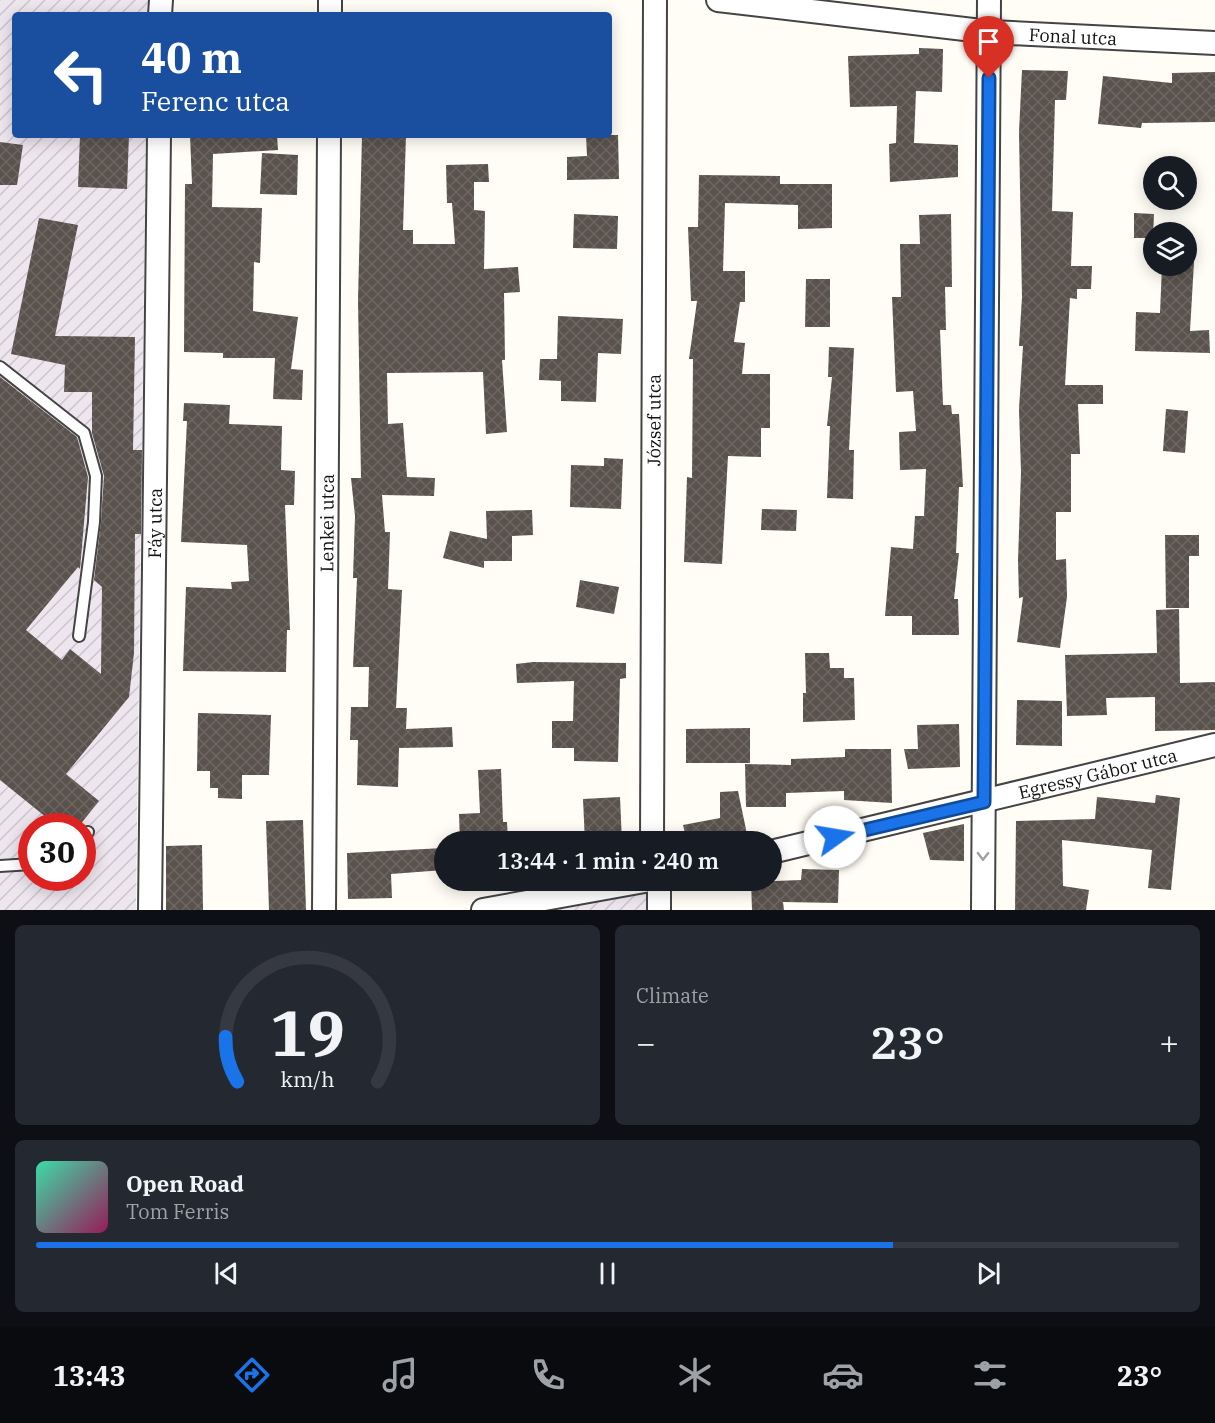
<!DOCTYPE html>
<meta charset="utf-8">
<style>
:root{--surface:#171b24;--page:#242831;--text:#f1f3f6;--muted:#9ea1a6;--line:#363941;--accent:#1a73e8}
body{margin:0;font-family:"IBM Plex Serif",serif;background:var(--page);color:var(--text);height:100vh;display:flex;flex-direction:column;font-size:22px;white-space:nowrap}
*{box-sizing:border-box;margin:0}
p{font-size:20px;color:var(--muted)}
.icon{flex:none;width:33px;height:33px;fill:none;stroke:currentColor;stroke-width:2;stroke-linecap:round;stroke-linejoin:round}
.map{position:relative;height:910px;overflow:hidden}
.details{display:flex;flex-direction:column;gap:15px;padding:15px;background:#0d0f14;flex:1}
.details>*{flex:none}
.hud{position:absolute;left:12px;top:12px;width:600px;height:126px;border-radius:6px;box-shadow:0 3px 15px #0003;background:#1a4fa0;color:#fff;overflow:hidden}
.buttons{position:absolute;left:1143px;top:156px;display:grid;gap:12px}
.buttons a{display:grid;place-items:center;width:54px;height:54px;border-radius:50%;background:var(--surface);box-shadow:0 3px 15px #0003;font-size:30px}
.speed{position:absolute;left:18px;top:813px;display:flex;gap:12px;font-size:30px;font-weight:700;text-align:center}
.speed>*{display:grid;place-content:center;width:78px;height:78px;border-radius:50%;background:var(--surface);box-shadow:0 3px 15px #0003;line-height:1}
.speed .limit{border:9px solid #d22;background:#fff;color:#111}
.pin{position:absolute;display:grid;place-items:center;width:51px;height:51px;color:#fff;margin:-62px -26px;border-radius:50% 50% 50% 0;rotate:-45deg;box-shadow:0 0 6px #0007}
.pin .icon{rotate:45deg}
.me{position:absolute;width:66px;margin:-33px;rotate:77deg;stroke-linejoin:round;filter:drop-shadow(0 0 4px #0008)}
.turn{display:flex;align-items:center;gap:21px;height:126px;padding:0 30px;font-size:27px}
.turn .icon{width:78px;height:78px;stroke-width:2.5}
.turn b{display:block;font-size:42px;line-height:51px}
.big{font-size:45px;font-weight:600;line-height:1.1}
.details .tile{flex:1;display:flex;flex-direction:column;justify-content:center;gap:9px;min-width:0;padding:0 21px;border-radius:9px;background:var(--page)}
.details .dial{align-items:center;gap:0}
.dial svg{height:156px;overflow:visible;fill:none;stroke:var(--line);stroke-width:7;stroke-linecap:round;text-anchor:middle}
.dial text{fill:var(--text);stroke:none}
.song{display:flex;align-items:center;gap:18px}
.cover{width:72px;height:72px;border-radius:9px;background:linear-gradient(135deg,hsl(160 70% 55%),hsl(330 70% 35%))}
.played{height:6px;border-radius:3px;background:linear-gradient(90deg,var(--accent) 75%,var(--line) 75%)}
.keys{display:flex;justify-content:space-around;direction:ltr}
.heat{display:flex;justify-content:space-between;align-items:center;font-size:33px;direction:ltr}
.details .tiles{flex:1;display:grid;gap:15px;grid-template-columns:1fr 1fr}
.tile:last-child{grid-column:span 2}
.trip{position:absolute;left:434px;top:831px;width:348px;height:60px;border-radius:30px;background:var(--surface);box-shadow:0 3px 15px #0003;font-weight:600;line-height:60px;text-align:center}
.tabs{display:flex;height:96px;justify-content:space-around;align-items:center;background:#090b0e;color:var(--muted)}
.tabs .icon{width:42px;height:42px}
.tabs .current{color:var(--accent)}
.tabs b{font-size:27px;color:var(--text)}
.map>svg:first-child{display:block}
.industrial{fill:url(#industrial-furrows);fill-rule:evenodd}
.building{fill:url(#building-cross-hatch)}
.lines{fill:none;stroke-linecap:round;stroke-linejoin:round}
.service-casing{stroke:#444;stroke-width:14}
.minor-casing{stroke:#444;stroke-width:26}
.service{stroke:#fff;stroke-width:10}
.minor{stroke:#fff;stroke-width:22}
.oneway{stroke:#a0a0a0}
.route-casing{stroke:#114b97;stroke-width:15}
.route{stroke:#1a73e8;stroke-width:10}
.labels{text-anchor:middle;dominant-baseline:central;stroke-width:6;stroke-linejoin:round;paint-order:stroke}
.street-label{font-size:18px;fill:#111;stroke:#fff}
</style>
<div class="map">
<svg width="1215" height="910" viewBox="0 0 1215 910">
<defs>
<pattern id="industrial-furrows" width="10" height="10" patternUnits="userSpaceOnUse" patternTransform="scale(1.5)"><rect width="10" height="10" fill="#eee6ef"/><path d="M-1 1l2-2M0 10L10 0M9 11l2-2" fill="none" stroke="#cbc4cc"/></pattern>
<pattern id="building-cross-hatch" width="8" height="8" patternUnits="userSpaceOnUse" patternTransform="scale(1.5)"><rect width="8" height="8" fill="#5a524d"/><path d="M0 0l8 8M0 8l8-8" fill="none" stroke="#6d6662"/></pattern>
</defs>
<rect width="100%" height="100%" fill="#fffdf5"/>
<g class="industrial">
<path d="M0,0H148L147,15H15V135H146L136,910H0ZM32,826H82V878H32Z"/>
<path d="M649,892V910H534Z"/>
</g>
<g class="building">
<path d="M919,48L943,49L942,92L916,91L914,143L958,145V177L890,182L889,144L896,143L897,106L850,107L848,56L919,54Z"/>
<path d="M1022,70L1068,71L1066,100H1055L1052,211L1073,212L1071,266H1092L1091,289H1077V299L1070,298L1065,385H1103V404H1078L1080,454H1071V512H1056V560L1066,559L1067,597L1060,648L1017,642L1023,597L1019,598L1018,561L1021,472L1019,409L1023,346H1019L1022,297L1019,132Z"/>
<path d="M1215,72V122L1142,123L1141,128L1098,124L1103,76L1172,83V73Z"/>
<path d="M80,135H129L127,189L78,187Z"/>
<path d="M190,135H277L278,150L213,154L212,207L262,208L260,263L254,262L253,311L298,317L291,369L303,370L302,400L273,399L275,358H223V353L184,352L185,184H192Z"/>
<path d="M362,135H406L403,230H413V244H455L452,203H447L446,165L488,164L489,182H474V210L485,211L484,269L518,267L520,292L504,293L505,360H502L507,432L486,434L483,372L387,373L388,424L403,423L407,477L435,478L434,496L382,495L385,532H390L388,589L402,590L396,708H407L406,729L452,727L453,747L399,748L398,787L357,785L358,740H350L351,707H368L369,667H353L357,578H353L355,516L351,478H361L358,301Z"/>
<path d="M586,135H618L619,179L567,180V157L587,156Z"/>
<path d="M0,142L23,145L17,185H0Z"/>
<path d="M262,153L298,155L297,195L260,194Z"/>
<path d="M699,175L780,176V184H832V228L798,229V205L725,203L723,271H745V302H740L734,342L745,343L742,374H770V428H761V457L728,456L722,564L684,562L687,477L692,478L693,359H689L697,301H691L688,227H698Z"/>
<path d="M1134,213L1154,214L1153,238H1134Z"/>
<path d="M574,214L618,216L617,249L573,248Z"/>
<path d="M951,214L952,287H945L946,330H940L943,405H951L952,414H959L963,487H959L956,553H959L954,599H958L959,635H912V616H885L891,547L913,549L915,516H924L926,469L900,470L899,432L916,431L913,391L896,392L892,297H901L900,244H920L919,215Z"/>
<path d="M39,218L78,225L55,336L135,337L133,450H142L141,534H135L134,653L129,697L66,774L99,801L79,826H57L0,780V377L77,437L88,477L80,569L78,567L26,630L62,660L70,649L101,674L102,587L94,580L101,522L104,476L92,433V392H64L65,365L11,354Z"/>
<path d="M1186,244L1195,245L1190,331L1209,330L1210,353L1135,351L1136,312L1160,313L1162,266H1186Z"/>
<path d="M806,279H830V327H805Z"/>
<path d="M558,316L623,319L621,354L598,353L596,402L561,401V381L539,380L540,359H557Z"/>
<path d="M829,347L854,348L849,450H854L853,499L827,498L830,426H827L832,377H828Z"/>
<path d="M184,403L230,405L229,424L282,426L281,470L295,471L294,505H285L290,630H287L286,672L183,671L186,587L232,589L231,582L249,581L247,545L181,542L187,421H183Z"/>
<path d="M1166,409L1188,411L1185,453L1163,451Z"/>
<path d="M604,458L623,459L621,509L570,507L571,465L604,466Z"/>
<path d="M762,509L797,510L796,531L761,530Z"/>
<path d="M532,510L533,535L512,536V561H484V568L443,558L450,531L487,539L486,511Z"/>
<path d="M1165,535H1199V556H1189V608H1166Z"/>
<path d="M580,580L619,587L614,614L576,607Z"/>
<path d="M1179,609L1180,683L1215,682V730L1155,731V697L1106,698L1107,715L1067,716L1065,655L1157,653L1156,610Z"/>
<path d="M805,653H829L830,668H844V678H854L855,720L803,722V693H806Z"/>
<path d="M533,662L626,663V678L620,679L618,762L574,761V748H552V721H573L574,681L517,683L516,664Z"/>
<path d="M1017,700L1062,701V746L1016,745Z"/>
<path d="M198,713L271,715L269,775H242V799L218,798V788H210V771H197Z"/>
<path d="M959,724L960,767L908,769L904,749H918L917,725Z"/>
<path d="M750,728V763H686V729Z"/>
<path d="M845,749H891L892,803L844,800V791L786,793V807H746L745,764L791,765V759L845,757Z"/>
<path d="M501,769L503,822H507L508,842H460L459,814L480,813L478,770Z"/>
<path d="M738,791L748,839L687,842L683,825L720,818V792Z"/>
<path d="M1156,795L1180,798L1171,890L1148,888L1152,850L1062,840L1063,886L1089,890L1086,910H1015L1016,821L1095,819L1097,797L1155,803Z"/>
<path d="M620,797L622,842H585L583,799Z"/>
<path d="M303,820L306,910H269L266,821Z"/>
<path d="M964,824V861L930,860L923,833Z"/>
<path d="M202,845L203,910H166V846Z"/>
<path d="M444,848V870L391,874L392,898L348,899L347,853Z"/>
<path d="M802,869L839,870L838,903L783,902L784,910H752L751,882L801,880Z"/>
</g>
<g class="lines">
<defs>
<g id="service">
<path d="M0,367L84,433L96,476L94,522L79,636"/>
<path d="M82,836L88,832"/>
<path d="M0,866L32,864"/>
</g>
<g id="minor">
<path id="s1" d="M718,0L990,32L1215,43"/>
<path d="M160,15L161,0"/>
<path d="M330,15V0"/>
<path id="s2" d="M652,842L655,0"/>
<path id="s3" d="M771,852L1215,745"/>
<path id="s4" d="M150,910L159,135"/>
<path id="s5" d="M324,910L329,135"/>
<path d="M483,910L650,880"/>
<path d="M659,910V880"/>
<path d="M983,910L989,0"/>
</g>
</defs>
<use href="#service" class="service-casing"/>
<use href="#minor" class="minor-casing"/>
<use href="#service" class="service"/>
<use href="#minor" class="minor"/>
</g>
<defs><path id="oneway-chevron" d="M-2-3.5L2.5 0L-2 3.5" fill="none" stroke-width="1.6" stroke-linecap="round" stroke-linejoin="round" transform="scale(1.5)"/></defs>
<use class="oneway" href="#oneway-chevron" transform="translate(983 856) rotate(91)"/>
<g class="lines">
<defs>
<path id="route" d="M835,837L984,802L989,78"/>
</defs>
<use href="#route" class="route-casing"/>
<use href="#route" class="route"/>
</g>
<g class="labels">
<g class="street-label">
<text stroke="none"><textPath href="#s1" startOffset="357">Fonal utca</textPath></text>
<text stroke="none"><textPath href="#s2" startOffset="422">József utca</textPath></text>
<text stroke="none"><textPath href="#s4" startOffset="387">Fáy utca</textPath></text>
<text stroke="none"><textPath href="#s5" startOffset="387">Lenkei utca</textPath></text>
<text stroke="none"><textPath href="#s3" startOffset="336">Egressy Gábor utca</textPath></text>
</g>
</g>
</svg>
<div class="buttons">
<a><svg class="icon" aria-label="search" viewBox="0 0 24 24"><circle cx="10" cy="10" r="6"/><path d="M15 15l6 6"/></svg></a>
<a><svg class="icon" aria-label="layers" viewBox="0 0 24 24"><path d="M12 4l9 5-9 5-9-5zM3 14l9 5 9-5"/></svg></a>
</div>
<div class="speed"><div class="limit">30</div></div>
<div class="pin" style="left:989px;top:78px;background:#d93025"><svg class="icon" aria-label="arrive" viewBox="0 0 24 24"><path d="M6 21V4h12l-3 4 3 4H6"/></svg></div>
<svg class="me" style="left:835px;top:837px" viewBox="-20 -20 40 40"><circle r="19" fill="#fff"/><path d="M0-13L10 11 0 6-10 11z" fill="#1a73e8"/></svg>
<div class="trip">13:44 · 1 min · 240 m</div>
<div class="hud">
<div class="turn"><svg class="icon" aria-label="left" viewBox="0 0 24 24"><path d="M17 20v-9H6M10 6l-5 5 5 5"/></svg><div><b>40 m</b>Ferenc utca</div></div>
</div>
</div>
<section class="details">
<div class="tiles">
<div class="tile dial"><svg viewBox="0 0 100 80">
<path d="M14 69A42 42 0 1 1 86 69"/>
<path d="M14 69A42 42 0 0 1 8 46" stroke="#1a73e8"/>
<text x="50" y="56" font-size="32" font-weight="700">19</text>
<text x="50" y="72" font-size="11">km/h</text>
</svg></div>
<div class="tile"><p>Climate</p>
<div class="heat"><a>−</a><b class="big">23°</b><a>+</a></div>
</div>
<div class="tile">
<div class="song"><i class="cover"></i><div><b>Open Road</b><p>Tom Ferris</p></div></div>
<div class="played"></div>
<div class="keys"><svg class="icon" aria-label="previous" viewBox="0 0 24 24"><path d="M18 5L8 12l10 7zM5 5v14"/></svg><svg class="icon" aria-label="pause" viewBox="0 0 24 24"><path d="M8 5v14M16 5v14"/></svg><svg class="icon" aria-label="next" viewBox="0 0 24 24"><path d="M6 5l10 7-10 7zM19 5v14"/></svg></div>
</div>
</div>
</section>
<nav class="tabs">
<b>13:43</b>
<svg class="icon current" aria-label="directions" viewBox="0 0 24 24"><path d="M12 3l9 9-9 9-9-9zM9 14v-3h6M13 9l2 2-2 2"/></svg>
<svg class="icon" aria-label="music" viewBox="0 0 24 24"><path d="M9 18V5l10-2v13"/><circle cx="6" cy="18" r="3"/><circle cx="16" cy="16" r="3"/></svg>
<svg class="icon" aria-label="phone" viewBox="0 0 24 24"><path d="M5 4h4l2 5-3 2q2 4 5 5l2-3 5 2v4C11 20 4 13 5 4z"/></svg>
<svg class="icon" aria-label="climate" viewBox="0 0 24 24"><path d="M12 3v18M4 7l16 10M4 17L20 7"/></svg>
<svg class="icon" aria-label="car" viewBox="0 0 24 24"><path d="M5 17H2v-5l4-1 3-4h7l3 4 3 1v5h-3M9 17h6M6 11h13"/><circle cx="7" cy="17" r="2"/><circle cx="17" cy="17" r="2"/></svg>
<svg class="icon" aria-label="filters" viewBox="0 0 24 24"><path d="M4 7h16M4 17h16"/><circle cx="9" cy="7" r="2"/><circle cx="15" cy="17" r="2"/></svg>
<b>23°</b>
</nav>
